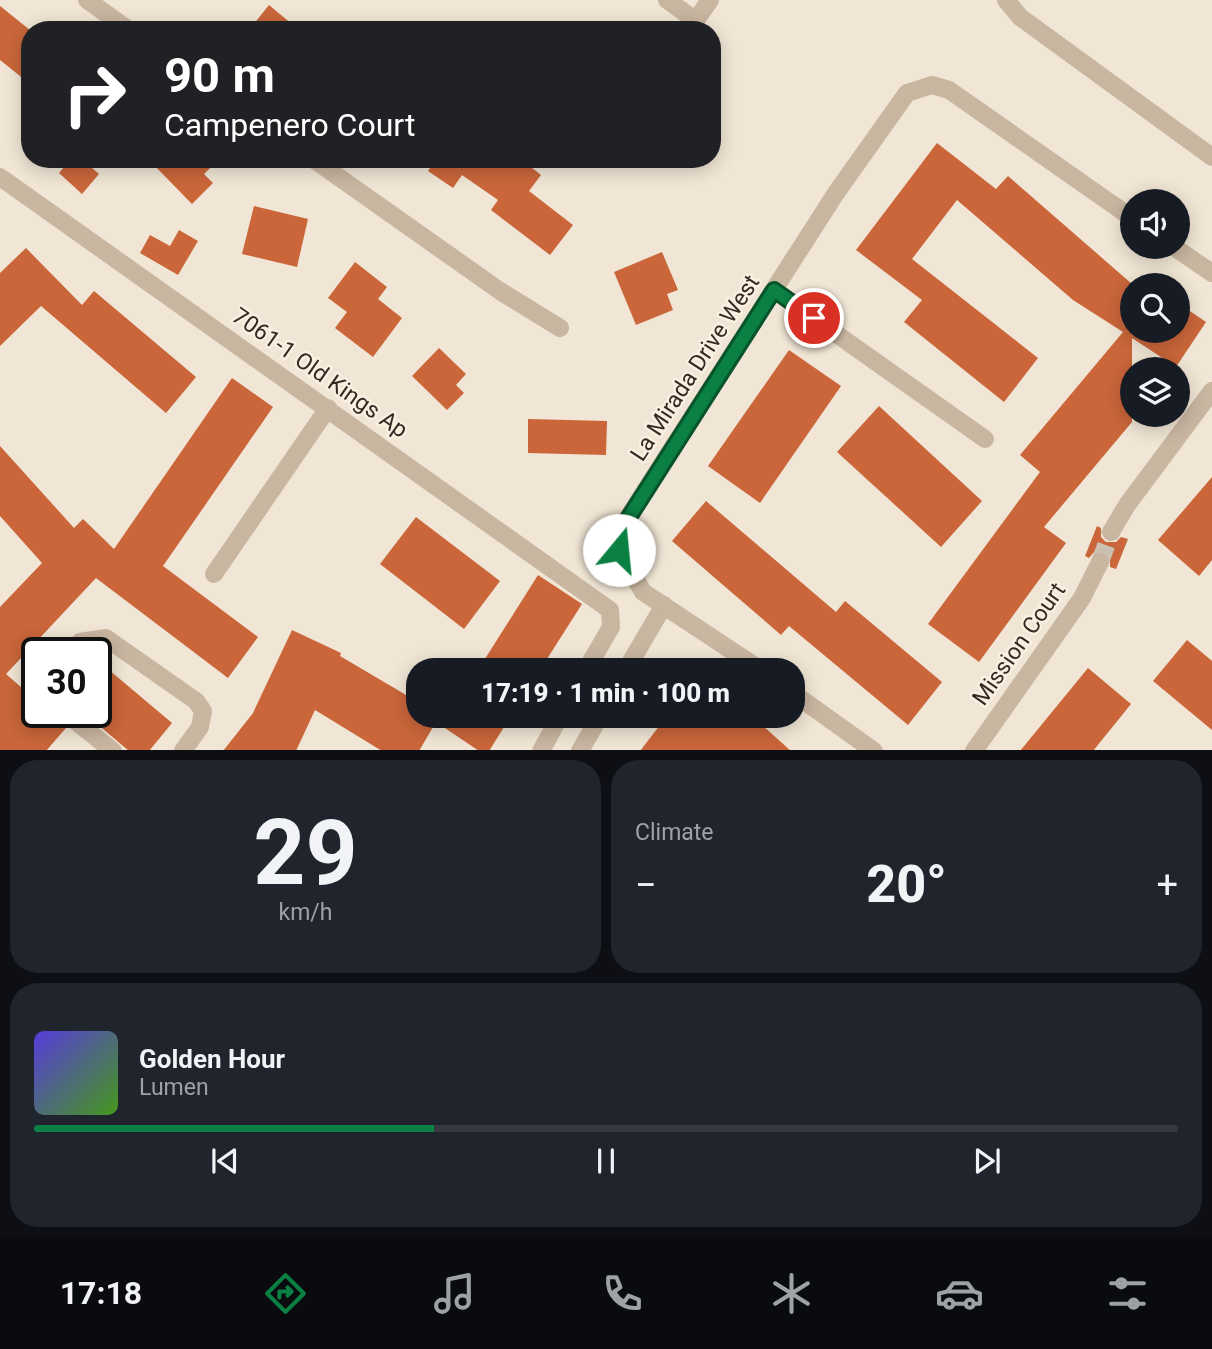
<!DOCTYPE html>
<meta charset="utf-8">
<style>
:root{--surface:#171b24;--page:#20242c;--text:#f1f3f6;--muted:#9ea1a6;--line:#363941;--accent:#0b8043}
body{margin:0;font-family:Roboto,sans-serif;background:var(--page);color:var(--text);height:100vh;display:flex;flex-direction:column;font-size:26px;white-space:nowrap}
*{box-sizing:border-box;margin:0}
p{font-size:23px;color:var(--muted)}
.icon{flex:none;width:38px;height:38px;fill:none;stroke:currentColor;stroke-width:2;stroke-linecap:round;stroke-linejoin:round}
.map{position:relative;height:750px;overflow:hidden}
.sheet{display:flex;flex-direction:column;gap:10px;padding:10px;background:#0d0f14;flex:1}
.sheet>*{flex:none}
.hud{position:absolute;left:21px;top:21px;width:700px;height:147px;border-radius:28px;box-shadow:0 4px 18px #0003;background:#202124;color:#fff;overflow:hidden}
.tools{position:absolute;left:1120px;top:189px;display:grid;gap:14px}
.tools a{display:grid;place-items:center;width:70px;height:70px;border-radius:50%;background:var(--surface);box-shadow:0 4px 18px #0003;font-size:35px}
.speed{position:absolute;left:21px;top:637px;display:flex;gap:14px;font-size:35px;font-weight:700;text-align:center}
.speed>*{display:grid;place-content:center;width:91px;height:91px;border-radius:50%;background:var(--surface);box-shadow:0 4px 18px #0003;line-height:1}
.speed .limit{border:4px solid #111;border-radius:10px;background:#fff;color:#111}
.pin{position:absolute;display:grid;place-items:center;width:60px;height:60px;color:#fff;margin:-30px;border:4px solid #fff;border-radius:50%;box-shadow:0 2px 7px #0007}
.me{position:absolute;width:77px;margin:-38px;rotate:17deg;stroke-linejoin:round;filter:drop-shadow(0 0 5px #0008)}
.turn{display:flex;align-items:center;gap:24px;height:147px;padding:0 28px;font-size:32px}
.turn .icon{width:91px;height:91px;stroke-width:2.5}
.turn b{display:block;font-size:49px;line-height:60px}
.big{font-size:52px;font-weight:800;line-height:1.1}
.sheet .tile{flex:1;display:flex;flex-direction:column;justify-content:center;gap:10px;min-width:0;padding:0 24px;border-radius:28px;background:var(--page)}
.sheet .dial{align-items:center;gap:0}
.dial b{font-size:91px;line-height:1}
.song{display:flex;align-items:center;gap:21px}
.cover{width:84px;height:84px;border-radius:10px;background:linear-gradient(135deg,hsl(250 70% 55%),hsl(100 70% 35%))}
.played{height:7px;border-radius:4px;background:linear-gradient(90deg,var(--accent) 35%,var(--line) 35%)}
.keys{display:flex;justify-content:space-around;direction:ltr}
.heat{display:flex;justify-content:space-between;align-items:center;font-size:38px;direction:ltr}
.sheet .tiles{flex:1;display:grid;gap:10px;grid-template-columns:1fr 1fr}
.tile:last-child{grid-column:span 2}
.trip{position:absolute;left:406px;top:658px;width:399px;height:70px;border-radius:28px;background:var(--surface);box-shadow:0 4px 18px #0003;font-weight:800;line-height:70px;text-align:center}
.dock{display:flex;height:112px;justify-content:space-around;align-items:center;background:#090b0e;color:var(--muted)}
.dock .icon{width:49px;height:49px}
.dock .on{color:var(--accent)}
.dock b{font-size:32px;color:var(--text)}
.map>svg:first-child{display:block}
.building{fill:#ca663a}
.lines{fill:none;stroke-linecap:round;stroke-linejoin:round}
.minor-tunnel{stroke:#cbc0b2;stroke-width:18;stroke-dasharray:18 9;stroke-linecap:butt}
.minor{stroke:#c9b6a1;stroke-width:18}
.route-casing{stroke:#07532c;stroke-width:18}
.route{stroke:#0b8043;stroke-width:12}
.labels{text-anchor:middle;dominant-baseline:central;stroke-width:5;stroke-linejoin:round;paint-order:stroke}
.street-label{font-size:23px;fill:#332a24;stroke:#f9f0e1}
</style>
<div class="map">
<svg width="1212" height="751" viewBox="0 0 1212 751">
<rect width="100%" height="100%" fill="#f1e6d5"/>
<g class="building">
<path d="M269,5L299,30H249Z"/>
<path d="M0,6L30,30V84L0,60Z"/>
<path d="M937,143L996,189L1008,176L1132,284V331H1178V303L1206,322L1176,367L1132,338V422L1044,527L1066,543L979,662L928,624L1040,472L1020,455L1123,332L1073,300L957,200L912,259L1038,358L1004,402L904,322L922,300L856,250Z"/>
<path d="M71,159H82L99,174L82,194L59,173Z"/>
<path d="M148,159H219L204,174L213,183L192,204Z"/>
<path d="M436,159H521L541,175L529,191L573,225L550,255L491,210L498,200L462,175L453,188L428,171Z"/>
<path d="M254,206L308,219L297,267L242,254Z"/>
<path d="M179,230L198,241L178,275L140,253L150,235L170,246Z"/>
<path d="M26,248L82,305L94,291L196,377L166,413L41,306L0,346V273Z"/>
<path d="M662,252L678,290L667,294L673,310L636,325L614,272Z"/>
<path d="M355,262L387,287L378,299L402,318L373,357L335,328L347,312L328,298Z"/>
<path d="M439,348L466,374L456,385L464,393L447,410L412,376Z"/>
<path d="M789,350L841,386L760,503L708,466Z"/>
<path d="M232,378L273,407L163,566L258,637L228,678L96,578L6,674L37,701V712H53L66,728L46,751H0V607L42,563L0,516V446L74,528L83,519L114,549Z"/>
<path d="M879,406L982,501L941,547L837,452Z"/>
<path d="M528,419L607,421L606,455L528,453Z"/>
<path d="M1212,477V560L1199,576L1158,540Z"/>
<path d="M706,501L836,612L845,601L942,682L908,725L789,626L781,635L672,541Z"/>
<path d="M416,517L500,581L464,629L380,564Z"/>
<path d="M1097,526L1101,528V537L1106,542H1116L1121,537L1128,539L1116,569L1110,567V556L1104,552H1094L1089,558L1085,556Z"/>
<path d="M538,575L582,604L540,670H478Z"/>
<path d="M292,630L341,653L340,656L418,702V716H511L489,751H479L436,722L419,751H382L315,710L296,751H223L253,713Z"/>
<path d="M1187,640L1212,661V730L1153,681Z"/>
<path d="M96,659L172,723L149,751H129L96,723Z"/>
<path d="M1088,668L1131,704L1093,751H1020Z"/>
<path d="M667,716H752L791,751H640Z"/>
</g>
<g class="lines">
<path class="minor-tunnel" d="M1100,562L1111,532"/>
<g class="minor">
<path d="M87,0L129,30"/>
<path d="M667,0L695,20"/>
<path d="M1006,0L1020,17L1212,157"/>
<path d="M689,30L710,0"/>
<path d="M313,159L500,291L560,328"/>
<path d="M0,177L610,610L611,627L586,670"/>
<path d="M1174,247L1212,273"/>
<path d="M774,290L985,439"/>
<path d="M1111,532L1127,505L1212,391"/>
<path d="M214,574L328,408"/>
<path d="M71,653L80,642L106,638L196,701L203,711L200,727L183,751"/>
<path d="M626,670L664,605"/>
<path d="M761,670L643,592L619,550L623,525L836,193L907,93L932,85L949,90L1132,218"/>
<path d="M793,693L874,751"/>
<path d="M64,712L113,751"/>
<path d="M541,751L560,716"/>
<path d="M580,751L600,716"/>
<path d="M974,751L1082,598L1100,562"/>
</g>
</g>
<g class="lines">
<defs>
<path id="route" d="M619,550L624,525L774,290L814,318"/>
</defs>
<use href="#route" class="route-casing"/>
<use href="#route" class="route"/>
</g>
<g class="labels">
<g class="street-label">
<text transform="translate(695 368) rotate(-57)">La Mirada Drive West</text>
<text transform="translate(320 373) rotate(35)">7061-1 Old Kings Ap</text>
<text transform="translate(1019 644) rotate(-55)">Mission Court</text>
</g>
</g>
</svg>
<div class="tools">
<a><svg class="icon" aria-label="sound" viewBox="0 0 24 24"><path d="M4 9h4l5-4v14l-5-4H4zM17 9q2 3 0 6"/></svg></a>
<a><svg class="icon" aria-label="search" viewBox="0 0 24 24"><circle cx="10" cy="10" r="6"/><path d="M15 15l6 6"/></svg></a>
<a><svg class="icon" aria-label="layers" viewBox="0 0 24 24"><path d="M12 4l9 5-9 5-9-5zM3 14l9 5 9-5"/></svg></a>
</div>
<div class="speed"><div class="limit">30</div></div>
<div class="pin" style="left:814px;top:318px;background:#d93025"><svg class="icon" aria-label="arrive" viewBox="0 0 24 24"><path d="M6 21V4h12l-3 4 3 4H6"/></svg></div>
<svg class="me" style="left:619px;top:550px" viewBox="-20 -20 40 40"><circle r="19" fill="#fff"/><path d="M0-13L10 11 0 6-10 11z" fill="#0b8043"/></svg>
<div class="trip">17:19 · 1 min · 100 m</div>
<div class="hud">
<div class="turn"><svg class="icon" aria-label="right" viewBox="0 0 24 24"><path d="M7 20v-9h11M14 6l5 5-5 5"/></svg><div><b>90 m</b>Campenero Court</div></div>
</div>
</div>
<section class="sheet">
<div class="tiles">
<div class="tile dial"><b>29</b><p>km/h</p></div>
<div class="tile"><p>Climate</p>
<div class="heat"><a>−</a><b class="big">20°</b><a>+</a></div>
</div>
<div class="tile">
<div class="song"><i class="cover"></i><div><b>Golden Hour</b><p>Lumen</p></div></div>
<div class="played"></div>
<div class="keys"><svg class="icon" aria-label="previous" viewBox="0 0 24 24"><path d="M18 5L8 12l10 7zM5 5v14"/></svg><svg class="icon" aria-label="pause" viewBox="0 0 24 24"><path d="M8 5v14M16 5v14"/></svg><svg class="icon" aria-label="next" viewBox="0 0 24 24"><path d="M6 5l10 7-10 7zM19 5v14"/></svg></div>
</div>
</div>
</section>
<nav class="dock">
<b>17:18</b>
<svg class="icon on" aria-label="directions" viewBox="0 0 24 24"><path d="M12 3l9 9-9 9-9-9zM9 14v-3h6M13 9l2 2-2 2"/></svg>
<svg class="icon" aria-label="music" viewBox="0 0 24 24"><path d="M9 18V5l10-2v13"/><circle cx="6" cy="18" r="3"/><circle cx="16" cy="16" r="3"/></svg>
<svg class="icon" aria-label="phone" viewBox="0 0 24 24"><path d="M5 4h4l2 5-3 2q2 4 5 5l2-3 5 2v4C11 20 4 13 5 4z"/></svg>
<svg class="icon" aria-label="climate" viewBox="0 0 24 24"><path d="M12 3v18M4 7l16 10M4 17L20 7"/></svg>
<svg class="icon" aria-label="car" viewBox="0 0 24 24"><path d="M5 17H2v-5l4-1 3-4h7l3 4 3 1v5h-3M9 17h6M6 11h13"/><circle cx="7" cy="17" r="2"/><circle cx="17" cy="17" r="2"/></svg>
<svg class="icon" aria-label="filters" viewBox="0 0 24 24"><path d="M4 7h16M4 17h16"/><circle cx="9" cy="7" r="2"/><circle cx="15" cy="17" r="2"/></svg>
</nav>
